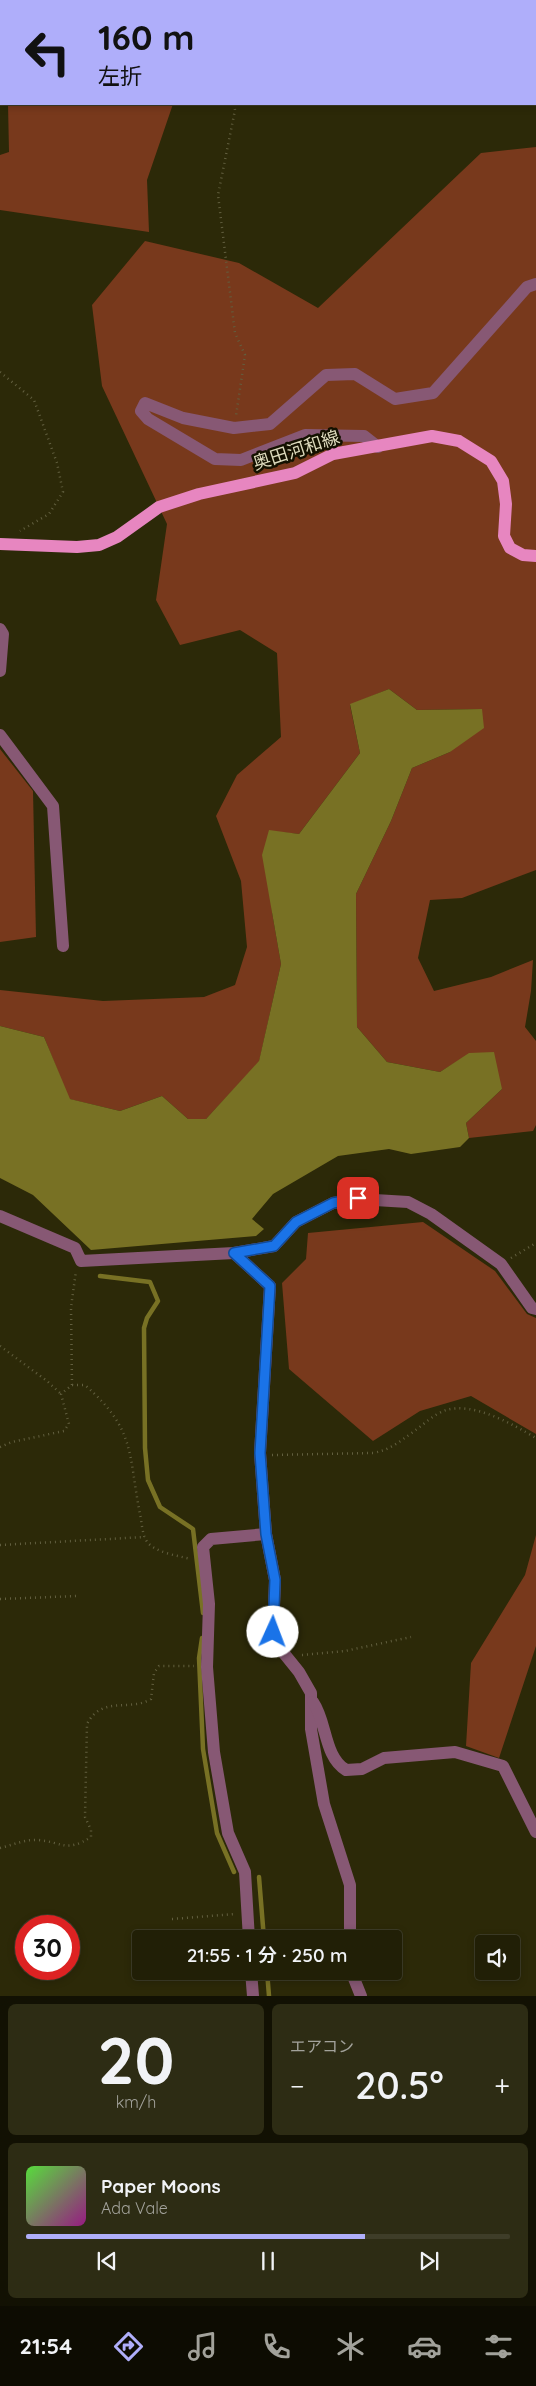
<!DOCTYPE html>
<html lang="ja">
<meta charset="utf-8">
<style>
:root{--surface:#211f06;--page:#2d2c14;--text:#f1f3f6;--muted:#a2a29b;--line:#3e3d28;--accent:#afaefa}
body{margin:0;font-family:Quicksand,"Noto Sans JP",sans-serif;background:var(--page);color:var(--text);height:100vh;display:flex;flex-direction:column;font-size:19px;white-space:nowrap}
*{box-sizing:border-box;margin:0}
p{font-size:16px;color:var(--muted)}
.icon{flex:none;width:28px;height:28px;fill:none;stroke:currentColor;stroke-width:2;stroke-linecap:round;stroke-linejoin:round}
.map{position:relative;height:1996px;overflow:hidden}
.panel{display:flex;flex-direction:column;gap:8px;padding:8px;background:#121103;flex:1}
.panel>*{flex:none}
.banner{position:absolute;left:0px;top:0px;width:536px;height:105px;box-shadow:0 2px 8px #0003,0 0 0 1px var(--line);background:#afaefa;color:#111;overflow:hidden}
.tools{position:absolute;left:475px;top:1935px;display:grid;gap:10px}
.tools a{display:grid;place-items:center;width:45px;height:45px;border-radius:5px;background:var(--surface);box-shadow:0 2px 8px #0003,0 0 0 1px var(--line);font-size:25px}
.speed{position:absolute;left:15px;top:1915px;display:flex;gap:10px;font-size:25px;font-weight:700;text-align:center}
.speed>*{display:grid;place-content:center;width:65px;height:65px;border-radius:50%;background:var(--surface);box-shadow:0 2px 8px #0003,0 0 0 1px var(--line);line-height:1}
.speed .limit{border:8px solid #d22;background:#fff;color:#111}
.pin{position:absolute;display:grid;place-items:center;width:42px;height:42px;color:#fff;margin:-21px;border-radius:10px;box-shadow:0 2px 8px #0006}
.me{position:absolute;width:55px;margin:-28px;rotate:2deg;stroke-linejoin:round;filter:drop-shadow(0 0 4px #0008)}
.turn{display:flex;align-items:center;gap:18px;height:105px;padding:0 15px;font-size:22px}
.turn .icon{width:65px;height:65px;stroke-width:2.5}
.turn b{display:block;font-size:35px;line-height:42px}
.big{font-size:38px;font-weight:600;line-height:1.1}
.panel .tile{flex:1;display:flex;flex-direction:column;justify-content:center;gap:8px;min-width:0;padding:0 18px;border-radius:8px;background:var(--page)}
.panel .dial{align-items:center;gap:0}
.dial b{font-size:65px;line-height:1}
.song{display:flex;align-items:center;gap:15px}
.cover{width:60px;height:60px;border-radius:8px;background:linear-gradient(135deg,hsl(110 70% 55%),hsl(310 70% 35%))}
.played{height:5px;border-radius:2px;background:linear-gradient(90deg,var(--accent) 70%,var(--line) 70%)}
.keys{display:flex;justify-content:space-around;direction:ltr}
.heat{display:flex;justify-content:space-between;align-items:center;font-size:28px;direction:ltr}
.panel .tiles{flex:1;display:grid;gap:8px;grid-template-columns:1fr 1fr}
.tile:last-child{grid-column:span 2}
.trip{position:absolute;left:132px;top:1930px;width:270px;height:50px;border-radius:5px;background:var(--surface);box-shadow:0 2px 8px #0003,0 0 0 1px var(--line);font-weight:600;line-height:50px;text-align:center}
.dock{display:flex;height:80px;justify-content:space-around;align-items:center;background:#0d0c02;color:var(--muted)}
.dock .icon{width:35px;height:35px}
.dock .selected{color:var(--accent)}
.dock b{font-size:22px;color:var(--text)}
.map>svg:first-child{display:block}
.forest{fill:#78391c}
.water{fill:#787124}
.lines{fill:none;stroke-linecap:round;stroke-linejoin:round}
.stream{stroke:#787124;stroke-width:4.5}
.path{stroke:#625f3f;stroke-width:2.5;stroke-dasharray:1 4;stroke-linecap:butt}
.minor{stroke:#875874;stroke-width:12}
.major{stroke:#e786c0;stroke-width:12}
.route-casing{stroke:#114b97;stroke-width:12}
.route{stroke:#1a73e8;stroke-width:9}
.labels{text-anchor:middle;dominant-baseline:central;stroke-width:5;stroke-linejoin:round;paint-order:stroke}
.street-label{font-size:18px;fill:#dddabc;stroke:#141100}
</style>
<div class="map">
<svg width="536" height="1996" viewBox="0 0 536 1996">
<rect width="100%" height="100%" fill="#2c2908"/>
<g class="forest">
<path d="M0,0H209L1,1L0,78Z"/>
<path d="M8,104H173L147,180L149,232L0,210V155L9,152Z"/>
<path d="M536,147V870L462,898L430,900L418,958L434,991L491,977L533,960L531,991L525,1027L536,1041V1125L533,1131L469,1138L466,1123L502,1089L469,1054L440,1072L387,1062L357,1027L356,894L391,821L412,768L450,752L481,709L417,710L389,689L350,705L360,753L299,834L269,831L272,912L281,964L259,1062L206,1119H188L162,1096L120,1111L69,1099L44,1037L0,1026V990L103,1001L204,997L235,985L247,947L241,881L216,816L237,775L281,737L277,653L240,630L180,645L156,600L167,524L102,386L92,305L145,241L239,263L318,308L481,153Z"/>
<path d="M0,749L33,791L36,937L0,942Z"/>
<path d="M423,1222L495,1271L527,1314L536,1318V1434L471,1396L420,1411L373,1441L289,1369L282,1283L306,1259L308,1233Z"/>
<path d="M536,1535V1646L499,1758L466,1746L471,1663L525,1575Z"/>
</g>
<path class="water" d="M389,689L417,710L482,709L484,728L450,752L412,768L391,821L356,894L357,1027L387,1062L440,1072L469,1053L494,1052L502,1089L466,1123L469,1138L460,1147L411,1154L389,1149L338,1156L273,1194L252,1219L264,1229L256,1236L91,1250L33,1195L0,1178V1026L44,1037L70,1099L120,1111L162,1096L188,1119H206L259,1061L281,964L262,855L269,830L299,834L360,753L350,704Z"/>
<g class="lines">
<g class="stream">
<path d="M100,1276L150,1282L158,1301L147,1318L144,1328L145,1448L148,1480L160,1507L193,1529L203,1613"/>
<path d="M202,1638L199,1658L203,1749L217,1833L234,1872"/>
<path d="M259,1877L264,1939"/>
<path d="M267,1971L269,1996"/>
</g>
<g class="path">
<path d="M535,0L536,2"/>
<path d="M272,1L273,0"/>
<path d="M234,104L235,110L218,195L235,333L245,355L236,416"/>
<path d="M0,372L34,400L57,463L63,492L49,514L20,531"/>
<path d="M511,1258L536,1243"/>
<path d="M0,1346L47,1381L61,1394"/>
<path d="M72,1385H85C136,1430 128,1453 140,1514C142,1523 142,1536 148,1543C157,1553 179,1556 191,1559"/>
<path d="M0,1447L12,1442L64,1431L69,1424L61,1394L72,1385L71,1307L76,1271"/>
<path d="M272,1455L373,1453C390,1450 399,1442 413,1432C423,1425 434,1414 446,1410C474,1402 512,1424 536,1438"/>
<path d="M0,1545L145,1537"/>
<path d="M0,1599L77,1596"/>
<path d="M302,1655L345,1651L411,1637"/>
<path d="M0,1848C13,1845 25,1839 38,1840C62,1842 66,1853 91,1837V1830L85,1817L87,1724C102,1695 130,1712 151,1699L154,1673L159,1666H194"/>
<path d="M172,1919L235,1914"/>
</g>
<g class="minor">
<path d="M383,0L384,1"/>
<path d="M535,91L536,92"/>
<path d="M378,447L364,436L305,435L241,460L215,459L148,419L141,411L145,403L183,418L234,428L270,424L326,375L355,374L395,399L433,393L527,287L536,284"/>
<path d="M0,629L3,634L0,671"/>
<path d="M0,735L53,806L63,946"/>
<path d="M0,1216L75,1248L81,1261L234,1253L274,1246L296,1222L333,1203L358,1199L408,1202L431,1214L501,1264L532,1308L536,1309"/>
<path d="M234,1253L270,1286L260,1453L266,1534L275,1580L273,1632L278,1646L299,1672L311,1693V1729L324,1804L350,1885V1939"/>
<path d="M313,1702C327,1722 324,1757 346,1770L362,1769L384,1758L455,1752L503,1766L536,1832"/>
<path d="M249,1939L245,1872L228,1833L214,1752L207,1667L209,1604L203,1547L211,1539L266,1534"/>
<path d="M251,1971L253,1996"/>
<path d="M351,1971L361,1996"/>
</g>
<path class="major" d="M0,544L77,547L99,545L117,537L159,507L199,494L295,473L333,454L432,436L459,441L491,461L503,481L506,504L504,536L510,548L523,555L536,556"/>
</g>
<g class="lines">
<defs>
<path id="route" d="M273,1632L275,1580L266,1534L260,1453L270,1286L234,1253L274,1246L296,1222L333,1203L358,1198"/>
</defs>
<use href="#route" class="route-casing"/>
<use href="#route" class="route"/>
</g>
<g class="labels">
<g class="street-label">
<text transform="translate(296 450) rotate(-18)">奥田河和線</text>
</g>
</g>
</svg>
<div class="tools">
<a><svg class="icon" aria-label="sound" viewBox="0 0 24 24"><path d="M4 9h4l5-4v14l-5-4H4zM17 9q2 3 0 6"/></svg></a>
</div>
<div class="speed"><div class="limit">30</div></div>
<div class="pin" style="left:358px;top:1198px;background:#d93025"><svg class="icon" aria-label="arrive" viewBox="0 0 24 24"><path d="M6 21V4h12l-3 4 3 4H6"/></svg></div>
<svg class="me" style="left:273px;top:1632px" viewBox="-20 -20 40 40"><circle r="19" fill="#fff"/><path d="M0-13L10 11 0 6-10 11z" fill="#1a73e8"/></svg>
<div class="trip">21:55 · 1 分 · 250 m</div>
<div class="banner">
<div class="turn"><svg class="icon" aria-label="left" viewBox="0 0 24 24"><path d="M17 20v-9H6M10 6l-5 5 5 5"/></svg><div><b>160 m</b>左折</div></div>
</div>
</div>
<section class="panel">
<div class="tiles">
<div class="tile dial"><b>20</b><p>km/h</p></div>
<div class="tile"><p>エアコン</p>
<div class="heat"><a>−</a><b class="big">20.5°</b><a>+</a></div>
</div>
<div class="tile">
<div class="song"><i class="cover"></i><div><b>Paper Moons</b><p>Ada Vale</p></div></div>
<div class="played"></div>
<div class="keys"><svg class="icon" aria-label="previous" viewBox="0 0 24 24"><path d="M18 5L8 12l10 7zM5 5v14"/></svg><svg class="icon" aria-label="pause" viewBox="0 0 24 24"><path d="M8 5v14M16 5v14"/></svg><svg class="icon" aria-label="next" viewBox="0 0 24 24"><path d="M6 5l10 7-10 7zM19 5v14"/></svg></div>
</div>
</div>
</section>
<nav class="dock">
<b>21:54</b>
<svg class="icon selected" aria-label="directions" viewBox="0 0 24 24"><path d="M12 3l9 9-9 9-9-9zM9 14v-3h6M13 9l2 2-2 2"/></svg>
<svg class="icon" aria-label="music" viewBox="0 0 24 24"><path d="M9 18V5l10-2v13"/><circle cx="6" cy="18" r="3"/><circle cx="16" cy="16" r="3"/></svg>
<svg class="icon" aria-label="phone" viewBox="0 0 24 24"><path d="M5 4h4l2 5-3 2q2 4 5 5l2-3 5 2v4C11 20 4 13 5 4z"/></svg>
<svg class="icon" aria-label="climate" viewBox="0 0 24 24"><path d="M12 3v18M4 7l16 10M4 17L20 7"/></svg>
<svg class="icon" aria-label="car" viewBox="0 0 24 24"><path d="M5 17H2v-5l4-1 3-4h7l3 4 3 1v5h-3M9 17h6M6 11h13"/><circle cx="7" cy="17" r="2"/><circle cx="17" cy="17" r="2"/></svg>
<svg class="icon" aria-label="filters" viewBox="0 0 24 24"><path d="M4 7h16M4 17h16"/><circle cx="9" cy="7" r="2"/><circle cx="15" cy="17" r="2"/></svg>
</nav>
